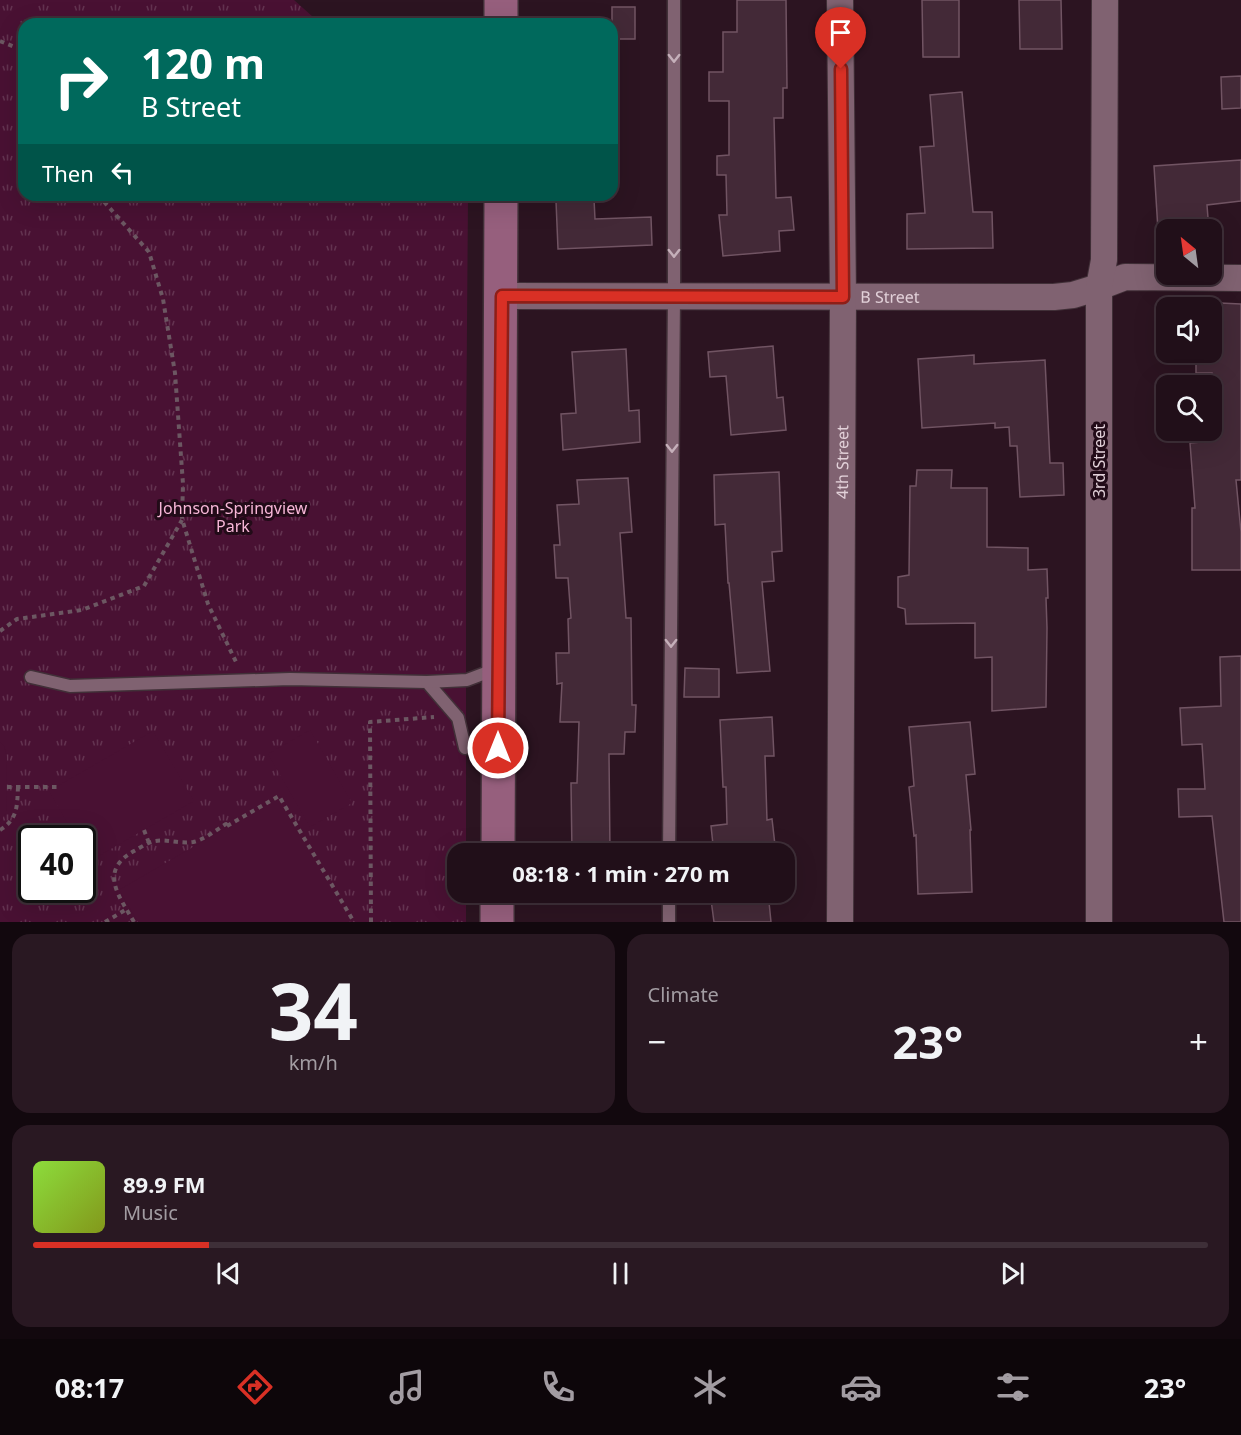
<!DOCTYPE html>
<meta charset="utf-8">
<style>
:root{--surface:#210f19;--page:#291822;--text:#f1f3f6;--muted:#a29ca2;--line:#3e2f38;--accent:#d93025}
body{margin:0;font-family:"Noto Sans",sans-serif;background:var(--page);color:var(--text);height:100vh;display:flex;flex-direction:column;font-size:22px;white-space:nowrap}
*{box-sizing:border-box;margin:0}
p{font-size:20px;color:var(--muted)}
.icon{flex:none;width:33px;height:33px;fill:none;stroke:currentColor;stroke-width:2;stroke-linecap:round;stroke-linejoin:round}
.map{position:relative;height:922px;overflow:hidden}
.details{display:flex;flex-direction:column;gap:12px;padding:12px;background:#12080e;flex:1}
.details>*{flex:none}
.hud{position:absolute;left:18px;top:18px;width:600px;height:183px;border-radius:18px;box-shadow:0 6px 24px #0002,0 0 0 2px var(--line);background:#00695c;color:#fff;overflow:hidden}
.needle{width:39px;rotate:331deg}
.buttons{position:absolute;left:1156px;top:219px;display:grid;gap:12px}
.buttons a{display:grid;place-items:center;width:66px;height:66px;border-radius:12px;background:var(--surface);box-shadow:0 6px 24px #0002,0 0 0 2px var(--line);font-size:30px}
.speed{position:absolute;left:18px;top:825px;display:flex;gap:12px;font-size:30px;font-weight:700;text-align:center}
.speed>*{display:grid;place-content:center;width:78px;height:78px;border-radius:50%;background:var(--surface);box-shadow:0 6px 24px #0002,0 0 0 2px var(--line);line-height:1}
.speed .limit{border:3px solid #111;border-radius:9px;background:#fff;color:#111}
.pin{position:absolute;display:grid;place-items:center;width:51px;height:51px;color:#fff;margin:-62px -26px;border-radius:50% 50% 50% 0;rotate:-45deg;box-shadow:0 0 6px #0007}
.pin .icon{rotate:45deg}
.me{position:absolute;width:66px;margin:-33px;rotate:0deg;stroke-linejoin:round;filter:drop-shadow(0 0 4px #0008)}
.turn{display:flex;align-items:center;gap:21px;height:126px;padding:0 24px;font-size:27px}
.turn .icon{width:78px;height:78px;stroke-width:2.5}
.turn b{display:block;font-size:42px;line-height:51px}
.then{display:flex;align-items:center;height:57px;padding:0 24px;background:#0003;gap:12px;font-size:22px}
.big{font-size:45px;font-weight:700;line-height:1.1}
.details .tile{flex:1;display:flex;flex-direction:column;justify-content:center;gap:9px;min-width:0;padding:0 21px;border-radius:18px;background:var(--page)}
.details .dial{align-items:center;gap:0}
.dial b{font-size:78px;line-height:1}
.song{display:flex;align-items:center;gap:18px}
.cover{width:72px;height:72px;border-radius:9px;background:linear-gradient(135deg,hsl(90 70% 55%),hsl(70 70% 35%))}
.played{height:6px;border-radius:3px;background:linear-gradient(90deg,var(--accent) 15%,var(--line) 15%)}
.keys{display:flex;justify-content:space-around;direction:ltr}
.heat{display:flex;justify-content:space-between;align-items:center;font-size:33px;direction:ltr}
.details .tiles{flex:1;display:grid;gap:12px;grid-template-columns:1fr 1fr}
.tile:last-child{grid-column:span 2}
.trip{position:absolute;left:447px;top:843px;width:348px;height:60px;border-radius:18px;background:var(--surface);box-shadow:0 6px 24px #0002,0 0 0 2px var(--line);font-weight:700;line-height:60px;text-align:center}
.menu{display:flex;height:96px;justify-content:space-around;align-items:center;background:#0d060a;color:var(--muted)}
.menu .icon{width:42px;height:42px}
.menu .selected{color:var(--accent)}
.menu b{font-size:27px;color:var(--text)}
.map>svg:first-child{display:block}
.grass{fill:url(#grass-tufts);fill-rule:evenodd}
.pitch{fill:#491133}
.building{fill:#432937;stroke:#715463;stroke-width:1.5}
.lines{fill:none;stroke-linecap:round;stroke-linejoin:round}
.lane-casing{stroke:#413038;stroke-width:15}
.street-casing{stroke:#413038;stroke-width:28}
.secondary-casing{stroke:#413038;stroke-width:36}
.path{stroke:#6c5762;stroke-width:4;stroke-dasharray:4.5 4.5;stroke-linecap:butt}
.lane{stroke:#806271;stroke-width:12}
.street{stroke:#806271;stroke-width:26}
.secondary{stroke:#965f7d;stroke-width:33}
.oneway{stroke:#c5b0ba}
.route-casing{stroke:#8d1f18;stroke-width:15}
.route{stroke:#d93025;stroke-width:10}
.labels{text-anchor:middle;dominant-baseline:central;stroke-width:6;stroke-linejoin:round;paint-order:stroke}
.street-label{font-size:16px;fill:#e2d1d9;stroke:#220b18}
.park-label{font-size:16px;fill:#f7b6d7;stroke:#220b18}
</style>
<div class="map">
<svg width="1241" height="922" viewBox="0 0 1241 922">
<defs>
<pattern id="grass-tufts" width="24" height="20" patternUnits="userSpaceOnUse" patternTransform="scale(1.5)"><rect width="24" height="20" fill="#491133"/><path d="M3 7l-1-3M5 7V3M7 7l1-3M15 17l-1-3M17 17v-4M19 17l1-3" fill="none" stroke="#633350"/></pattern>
</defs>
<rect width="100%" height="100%" fill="#2c1421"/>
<path class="grass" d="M0,0H294L313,17V24H24V195H468L466,450V853L458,854V892L466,893V922H0ZM32,838H82V890H32Z"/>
<g class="pitch">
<path d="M310,730L352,803L310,827L268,754Z"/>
<path d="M153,731L194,801L90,861L83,849L82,838H76L49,791Z"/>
<path d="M0,742L4,746L7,757L6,813L0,822Z"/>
<path d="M281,796L353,920L349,922H138L119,890Z"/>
</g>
<g class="building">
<path d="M737,0H786L787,88H783V118H774L776,198L791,197L794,230L779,231L780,251L723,256L719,215H727L726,175H717V156L729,155V101H709V72H723V32H737Z"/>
<path d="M922,0H959V57H923Z"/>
<path d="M1019,0H1061L1062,49H1020Z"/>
<rect x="612" y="7" width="23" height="32"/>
<path d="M1241,76V108L1222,109L1221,77Z"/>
<path d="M962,92L973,212H992L993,248L907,249V214L925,213L920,147L934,146L930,95Z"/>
<path d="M1241,160V201L1207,205L1208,218L1192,219L1193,230H1158L1154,166Z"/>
<path d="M594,199L595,219L651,217L652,245L558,249L556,201Z"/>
<path d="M1220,303L1241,304V480H1236L1241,532V570H1192V508H1195L1190,443L1212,441V373H1196V352H1212V338H1219Z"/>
<path d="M773,346L777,398L783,397L786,430L731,435L726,376L710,377L708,352Z"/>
<path d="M626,349L629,411L639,410L640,442L563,450L561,414L576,413L572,352Z"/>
<path d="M974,355V364L1045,360L1050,463H1063L1064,495L1020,497L1017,446H1010L1009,427L995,428V423L922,428L918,359Z"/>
<path d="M917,470H952L951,488H987V547L1028,548V570L1047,569L1048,598H1046L1047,628L1046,707L992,711V657L975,658V623L906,624L905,609L898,607V577L909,575L910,486H916Z"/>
<path d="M779,472L782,551L772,552L774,581L762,582L770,671L737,673L729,583H728L725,524L715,525L714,475Z"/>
<path d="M628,478L632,532L620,533L626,618H631L632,705H636L635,732H625L624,754H609L610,854H572L571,783H577L579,722H560L562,683L557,684L556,653H569L568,619L571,618L568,578H556L554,545H560L557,505L579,504L577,480Z"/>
<path d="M1241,656V922H1224L1212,816L1179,817L1178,789H1205L1202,744L1182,745L1180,708L1221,706L1220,657Z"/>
<path d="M685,668L719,669V697H684Z"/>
<path d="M772,717L774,756H765L767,820L772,819L776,854H714L711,826L727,824L726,787H723L720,720Z"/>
<path d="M970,722L975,774L966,775L971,830H970L972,892L918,894L916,835L914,836L909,787L914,786L909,727Z"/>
<path d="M710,892H768L771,922H714Z"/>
</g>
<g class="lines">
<defs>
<g id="lane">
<path d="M31,677L70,686L290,679L427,682L458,718L465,748"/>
<path d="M427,682L467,680L496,669"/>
<path d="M669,854L674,296V0"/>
<path d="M669,922V892"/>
</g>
<g id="street">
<path id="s1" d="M502,296L1054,297L1073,295L1099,287L1125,277L1241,278"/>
<path id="s2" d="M840,922L843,297L840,0"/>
<path d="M1099,922V287L1104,260L1105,0"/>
</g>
<g id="secondary">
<path d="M501,0V24"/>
<path d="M498,854L501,195"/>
<path d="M497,922V892"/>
</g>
</defs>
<use href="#lane" class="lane-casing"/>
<use href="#street" class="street-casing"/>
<use href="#secondary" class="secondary-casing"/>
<g class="path">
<path d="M0,41L24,51"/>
<path d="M98,195L149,252L163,299L175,373L183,484L182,519L208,604L237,664"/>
<path d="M0,631L17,619L82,610L144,586L182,520"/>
<path d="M7,787H58"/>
<path d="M227,826L279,796L354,922"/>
<path d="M0,830C18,819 17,806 18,787"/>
<path d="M144,830L149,843"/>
<path d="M105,922L127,909"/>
<path d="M134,922C119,896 98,871 134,851C140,848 148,842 155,841C167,839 180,844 193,842C204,840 216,830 226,824L227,826"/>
<path d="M371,922L370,722L434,717"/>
</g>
<use href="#lane" class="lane"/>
<use href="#street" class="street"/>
<use href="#secondary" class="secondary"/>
</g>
<defs><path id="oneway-chevron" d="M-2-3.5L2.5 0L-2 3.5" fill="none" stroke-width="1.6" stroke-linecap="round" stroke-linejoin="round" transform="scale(1.5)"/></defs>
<g class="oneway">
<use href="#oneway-chevron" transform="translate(674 58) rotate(90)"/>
<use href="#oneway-chevron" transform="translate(674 253) rotate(90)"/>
<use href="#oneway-chevron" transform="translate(672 448) rotate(90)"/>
<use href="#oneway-chevron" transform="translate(671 643) rotate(90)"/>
</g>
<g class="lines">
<defs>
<path id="route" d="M498,748L502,296L843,297L841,69"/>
</defs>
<use href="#route" class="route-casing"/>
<use href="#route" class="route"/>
</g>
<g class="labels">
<g class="street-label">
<text stroke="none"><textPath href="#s1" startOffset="388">B Street</textPath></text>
<text stroke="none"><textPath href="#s2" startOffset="460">4th Street</textPath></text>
<text transform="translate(1099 461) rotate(-90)">3rd Street</text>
</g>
<g class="park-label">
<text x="233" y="508">Johnson-Springview<tspan x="233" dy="18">Park</tspan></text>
</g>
</g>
</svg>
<div class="buttons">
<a><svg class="needle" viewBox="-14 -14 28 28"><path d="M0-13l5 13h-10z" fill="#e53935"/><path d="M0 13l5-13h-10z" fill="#a29ca2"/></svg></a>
<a><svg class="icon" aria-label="sound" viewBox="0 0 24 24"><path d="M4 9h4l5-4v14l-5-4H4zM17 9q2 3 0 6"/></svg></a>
<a><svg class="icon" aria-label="search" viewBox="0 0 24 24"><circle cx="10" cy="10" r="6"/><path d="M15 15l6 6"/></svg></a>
</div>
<div class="speed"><div class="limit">40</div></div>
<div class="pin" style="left:841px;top:69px;background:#d93025"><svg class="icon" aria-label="arrive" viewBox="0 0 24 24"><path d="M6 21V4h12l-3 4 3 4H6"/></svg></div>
<svg class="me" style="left:498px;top:748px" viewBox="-20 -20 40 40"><circle r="17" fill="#d93025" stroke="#fff" stroke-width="3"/><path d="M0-11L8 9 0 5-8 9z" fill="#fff"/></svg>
<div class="trip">08:18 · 1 min · 270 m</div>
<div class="hud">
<div class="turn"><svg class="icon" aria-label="right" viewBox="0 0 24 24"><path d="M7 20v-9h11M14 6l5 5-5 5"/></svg><div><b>120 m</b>B Street</div></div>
<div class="then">Then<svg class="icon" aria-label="left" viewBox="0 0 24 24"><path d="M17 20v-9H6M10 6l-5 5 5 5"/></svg></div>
</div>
</div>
<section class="details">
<div class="tiles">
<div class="tile dial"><b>34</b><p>km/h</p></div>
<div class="tile"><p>Climate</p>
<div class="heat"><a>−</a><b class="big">23°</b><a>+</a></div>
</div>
<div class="tile">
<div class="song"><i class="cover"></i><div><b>89.9 FM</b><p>Music</p></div></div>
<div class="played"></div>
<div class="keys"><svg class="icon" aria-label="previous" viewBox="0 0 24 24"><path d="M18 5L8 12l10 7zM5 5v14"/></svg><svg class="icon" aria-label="pause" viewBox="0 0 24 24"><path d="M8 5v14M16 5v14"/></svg><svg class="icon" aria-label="next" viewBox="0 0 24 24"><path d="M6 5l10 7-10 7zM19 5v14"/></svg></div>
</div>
</div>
</section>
<nav class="menu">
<b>08:17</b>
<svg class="icon selected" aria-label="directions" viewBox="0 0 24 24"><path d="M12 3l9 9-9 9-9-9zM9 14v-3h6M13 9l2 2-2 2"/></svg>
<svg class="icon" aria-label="music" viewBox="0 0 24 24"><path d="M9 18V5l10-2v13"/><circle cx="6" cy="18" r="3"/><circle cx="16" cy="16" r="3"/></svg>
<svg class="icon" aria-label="phone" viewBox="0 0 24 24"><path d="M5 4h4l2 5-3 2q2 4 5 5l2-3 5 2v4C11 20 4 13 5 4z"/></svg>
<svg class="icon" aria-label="climate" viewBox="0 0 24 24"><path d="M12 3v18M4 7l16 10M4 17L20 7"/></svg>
<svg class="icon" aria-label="car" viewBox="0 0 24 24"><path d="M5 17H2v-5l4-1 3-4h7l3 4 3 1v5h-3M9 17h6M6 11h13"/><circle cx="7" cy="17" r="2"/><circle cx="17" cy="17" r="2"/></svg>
<svg class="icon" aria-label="filters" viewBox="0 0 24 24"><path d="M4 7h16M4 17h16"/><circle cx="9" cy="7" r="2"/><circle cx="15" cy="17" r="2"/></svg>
<b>23°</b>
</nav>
